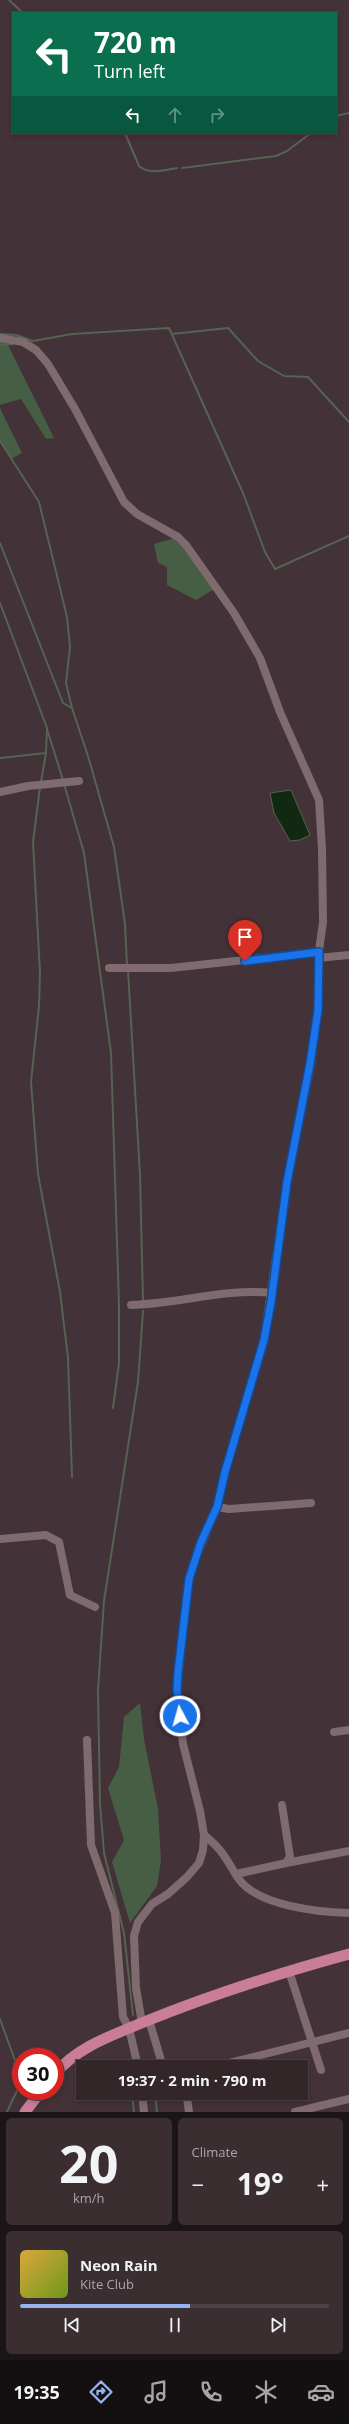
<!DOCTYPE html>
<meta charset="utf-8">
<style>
:root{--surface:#322629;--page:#3a2e31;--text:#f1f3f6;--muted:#a8a5a8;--line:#4d4346;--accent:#95b2f1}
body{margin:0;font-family:"Open Sans",sans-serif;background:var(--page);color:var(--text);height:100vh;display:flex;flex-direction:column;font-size:15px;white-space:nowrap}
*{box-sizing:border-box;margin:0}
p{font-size:13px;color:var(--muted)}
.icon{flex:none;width:22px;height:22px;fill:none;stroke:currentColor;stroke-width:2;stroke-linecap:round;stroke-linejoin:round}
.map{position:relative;height:2112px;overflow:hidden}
.details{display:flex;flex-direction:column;gap:6px;padding:6px;background:#1c1517;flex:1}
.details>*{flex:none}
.top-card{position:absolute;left:12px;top:12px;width:325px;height:122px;border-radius:0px;box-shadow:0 2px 6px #0003,0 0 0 1px var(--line);background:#0b6e4f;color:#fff;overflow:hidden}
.speed{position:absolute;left:12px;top:2048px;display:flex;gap:8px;font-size:20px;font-weight:700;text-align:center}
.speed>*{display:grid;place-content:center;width:52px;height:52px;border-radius:50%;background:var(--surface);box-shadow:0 2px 6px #0003,0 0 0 1px var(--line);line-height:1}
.speed .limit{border:6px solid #d22;background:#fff;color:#111}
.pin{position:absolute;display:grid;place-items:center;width:34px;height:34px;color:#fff;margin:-41px -17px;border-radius:50% 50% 50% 0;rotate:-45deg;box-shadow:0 0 4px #0007}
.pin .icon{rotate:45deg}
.me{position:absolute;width:44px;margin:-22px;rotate:354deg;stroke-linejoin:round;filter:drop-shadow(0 0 3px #0008)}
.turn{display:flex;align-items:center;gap:14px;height:84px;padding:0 16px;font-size:18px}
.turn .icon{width:52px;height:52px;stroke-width:2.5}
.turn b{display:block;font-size:28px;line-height:34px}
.lanes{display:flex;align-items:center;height:38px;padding:0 16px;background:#0003;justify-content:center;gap:20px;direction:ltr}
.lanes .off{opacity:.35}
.big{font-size:30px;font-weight:700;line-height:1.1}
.details .widget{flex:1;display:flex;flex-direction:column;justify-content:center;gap:6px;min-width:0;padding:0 14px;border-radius:6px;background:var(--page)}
.details .dial{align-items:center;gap:0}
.dial b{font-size:52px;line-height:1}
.song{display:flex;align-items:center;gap:12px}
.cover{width:48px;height:48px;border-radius:6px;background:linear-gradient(135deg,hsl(40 70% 55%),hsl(80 70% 35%))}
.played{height:4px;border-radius:2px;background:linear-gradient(90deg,var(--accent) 55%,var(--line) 55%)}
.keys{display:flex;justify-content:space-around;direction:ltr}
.heat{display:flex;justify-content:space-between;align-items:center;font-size:22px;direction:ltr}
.details .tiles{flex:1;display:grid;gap:6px;grid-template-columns:1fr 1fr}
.widget:last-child{grid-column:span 2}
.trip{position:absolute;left:76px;top:2060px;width:232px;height:40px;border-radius:0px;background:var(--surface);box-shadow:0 2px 6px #0003,0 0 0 1px var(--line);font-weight:700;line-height:40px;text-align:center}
.tab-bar{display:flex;height:64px;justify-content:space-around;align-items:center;background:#140f10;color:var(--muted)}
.tab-bar .icon{width:28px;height:28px}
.tab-bar .selected{color:var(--accent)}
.tab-bar b{font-size:18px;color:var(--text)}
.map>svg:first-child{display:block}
.green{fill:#465e44}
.water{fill:#102910;stroke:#556353}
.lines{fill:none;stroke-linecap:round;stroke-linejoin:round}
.stream{stroke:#556353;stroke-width:2}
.minor{stroke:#7e6a6f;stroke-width:8}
.primary{stroke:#c97e95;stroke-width:11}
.route-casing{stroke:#114b97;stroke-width:10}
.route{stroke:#1a73e8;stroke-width:7}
</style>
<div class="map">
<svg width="349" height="2112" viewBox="0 0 349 2112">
<rect width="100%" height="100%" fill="#433237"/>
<g class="green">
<path d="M0,338L5,339L54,438L46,439L21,399L0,405Z"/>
<path d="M0,408L22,453L11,459L0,441Z"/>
<path d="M178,537L216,588L196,600L167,585V567L158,563L154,544Z"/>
<path d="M140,1703L144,1739L158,1809L161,1861L157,1886L130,1923L112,1862L124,1840L108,1788L119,1767L124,1717Z"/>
</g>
<path class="water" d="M291,790L310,835L300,840L290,841L274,813L270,793Z"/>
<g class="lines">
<g class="stream">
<path d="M9,0L23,13"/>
<path d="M336,116L349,113"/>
<path d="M125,133L139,166C149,175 165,170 177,168"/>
<path d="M182,168L276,156L287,151L311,133"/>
<path d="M0,334L16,335L33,341L72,334L169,328L243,493L265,552L275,569L349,536"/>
<path d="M172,334L228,328L258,361L284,376L308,377L349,422"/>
<path d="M0,345L13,344"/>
<path d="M0,441L39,502L67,617L70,647L66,683L72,708L88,756L114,847L125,924L127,965"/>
<path d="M0,543L63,703L72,708"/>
<path d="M0,603L47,728L46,753L41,782"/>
<path d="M47,729L63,780"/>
<path d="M0,758L46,753"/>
<path d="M64,784L84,853L111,1053L119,1305V1363L113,1408"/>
<path d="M40,787L33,842L40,973L39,1006L31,1082L38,1174L60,1292L68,1358L72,1477"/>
<path d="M128,970L140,1175L143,1300"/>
<path d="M133,2015L124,1933L104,1853L100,1804L98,1690L104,1601L138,1382L143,1311"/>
<path d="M0,2019L21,2077"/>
<path d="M152,2060V2067"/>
<path d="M129,2061V2067"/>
<path d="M132,2093L134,2112"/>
<path d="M155,2093L157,2112"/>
<path d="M7,2112L21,2082"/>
</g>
<g class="minor">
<path d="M0,338L23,342L36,350L48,364L75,409L124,502L137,514L178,537L186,545L234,613L260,658L280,712L319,800L322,849L323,922L318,958V1010L311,1064L287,1182L264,1340L225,1472L217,1507L192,1567L186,1601L177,1690L183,1744L200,1811L204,1835L203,1850L199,1863L187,1877L168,1894L152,1904L138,1922L134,1936L136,1988L142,2023"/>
<path d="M0,792L28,786L79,781"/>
<path d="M318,958L349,955"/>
<path d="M109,968H171L319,952"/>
<path d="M131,1305C178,1304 225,1288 272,1293"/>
<path d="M217,1507L229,1509L311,1503"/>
<path d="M0,1539L46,1535L59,1542L70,1595L95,1607"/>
<path d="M334,1732L349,1730"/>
<path d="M87,1740L91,1845L115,1913L123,2017L129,2028L138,2067"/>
<path d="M204,1835C223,1850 226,1859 238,1878C257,1906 318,1912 349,1913"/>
<path d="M286,1863L349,1851"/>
<path d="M236,1874L286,1863L290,1857L282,1805"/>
<path d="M289,1971L321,2070"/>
<path d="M149,2020L163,2067"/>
<path d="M213,2067L349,2033"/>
<path d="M142,2093L144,2112"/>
<path d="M182,2093L187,2098L189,2112"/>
<path d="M295,2112L349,2099"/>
</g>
<g class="primary">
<path d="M55,2074C77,2047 113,2035 144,2022C211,1995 279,1973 349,1954"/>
<path d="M25,2112L41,2091"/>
</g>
</g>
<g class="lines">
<defs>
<path id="route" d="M180,1716L177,1690L178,1672L189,1579L201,1542L217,1507L225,1472L264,1340L271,1302L287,1182L310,1064L318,1010L319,952L245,961"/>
</defs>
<use href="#route" class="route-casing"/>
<use href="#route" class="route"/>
</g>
</svg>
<div class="speed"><div class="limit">30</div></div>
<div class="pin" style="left:245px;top:961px;background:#d93025"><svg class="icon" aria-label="arrive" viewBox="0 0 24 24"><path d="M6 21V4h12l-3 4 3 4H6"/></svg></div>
<svg class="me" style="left:180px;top:1716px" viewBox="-20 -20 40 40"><circle r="17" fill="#1a73e8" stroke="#fff" stroke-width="3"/><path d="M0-11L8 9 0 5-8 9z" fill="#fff"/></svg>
<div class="trip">19:37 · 2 min · 790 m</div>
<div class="top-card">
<div class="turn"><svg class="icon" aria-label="left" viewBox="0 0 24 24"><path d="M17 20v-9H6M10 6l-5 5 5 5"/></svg><div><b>720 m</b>Turn left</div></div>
<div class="lanes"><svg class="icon" aria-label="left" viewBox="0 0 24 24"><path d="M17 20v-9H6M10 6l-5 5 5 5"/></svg><svg class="icon off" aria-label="ahead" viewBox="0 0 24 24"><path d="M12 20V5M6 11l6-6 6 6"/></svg><svg class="icon off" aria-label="right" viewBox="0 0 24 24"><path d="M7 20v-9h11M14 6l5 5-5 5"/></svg></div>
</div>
</div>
<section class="details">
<div class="tiles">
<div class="widget dial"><b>20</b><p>km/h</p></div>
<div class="widget"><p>Climate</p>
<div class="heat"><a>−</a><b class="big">19°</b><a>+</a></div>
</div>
<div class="widget">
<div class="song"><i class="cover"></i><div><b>Neon Rain</b><p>Kite Club</p></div></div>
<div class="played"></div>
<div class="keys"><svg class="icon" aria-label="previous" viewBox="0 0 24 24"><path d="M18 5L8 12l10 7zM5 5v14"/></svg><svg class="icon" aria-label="pause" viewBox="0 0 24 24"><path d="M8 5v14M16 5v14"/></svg><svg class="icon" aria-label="next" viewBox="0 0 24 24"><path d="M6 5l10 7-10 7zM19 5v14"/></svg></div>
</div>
</div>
</section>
<nav class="tab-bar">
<b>19:35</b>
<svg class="icon selected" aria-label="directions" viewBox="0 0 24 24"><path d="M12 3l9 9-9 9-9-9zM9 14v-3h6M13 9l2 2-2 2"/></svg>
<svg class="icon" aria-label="music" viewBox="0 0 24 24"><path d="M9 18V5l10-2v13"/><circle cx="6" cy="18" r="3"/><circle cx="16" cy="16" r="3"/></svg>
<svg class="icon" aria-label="phone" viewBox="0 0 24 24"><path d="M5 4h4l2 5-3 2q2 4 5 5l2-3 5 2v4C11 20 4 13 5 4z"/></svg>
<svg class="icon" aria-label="climate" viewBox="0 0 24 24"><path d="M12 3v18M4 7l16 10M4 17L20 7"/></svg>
<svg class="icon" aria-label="car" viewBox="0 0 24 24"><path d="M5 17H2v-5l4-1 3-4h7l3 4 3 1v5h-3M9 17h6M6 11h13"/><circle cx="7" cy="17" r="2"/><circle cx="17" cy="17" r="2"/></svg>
</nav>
